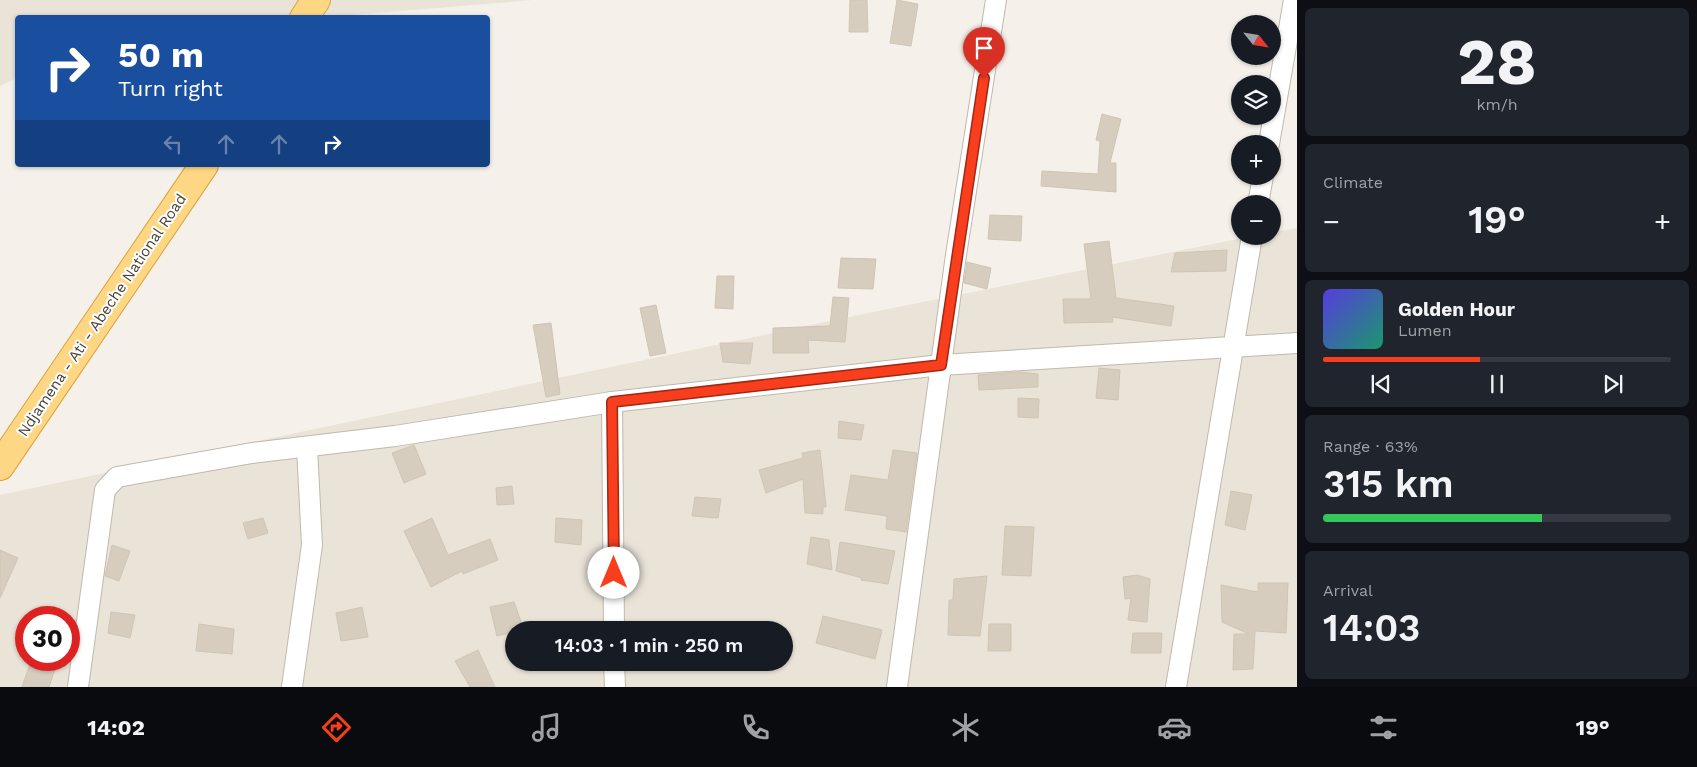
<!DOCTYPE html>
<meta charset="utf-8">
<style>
:root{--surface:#171b24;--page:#20242c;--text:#f1f3f6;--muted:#9ea1a6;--line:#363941;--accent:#f93e1d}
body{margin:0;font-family:"Work Sans",sans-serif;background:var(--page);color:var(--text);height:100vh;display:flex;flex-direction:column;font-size:19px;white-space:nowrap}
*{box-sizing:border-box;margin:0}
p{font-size:16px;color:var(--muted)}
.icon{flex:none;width:28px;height:28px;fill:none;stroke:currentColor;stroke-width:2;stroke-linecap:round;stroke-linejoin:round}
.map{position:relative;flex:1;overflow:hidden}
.drawer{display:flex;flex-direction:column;gap:8px;padding:8px;background:#0d0f14;width:400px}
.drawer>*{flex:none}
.hud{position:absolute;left:15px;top:15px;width:475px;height:152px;border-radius:5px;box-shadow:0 1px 4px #0004;background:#1a4fa0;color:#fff;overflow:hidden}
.needle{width:32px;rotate:120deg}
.buttons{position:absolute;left:1231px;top:15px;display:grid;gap:10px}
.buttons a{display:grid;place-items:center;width:50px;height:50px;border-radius:50%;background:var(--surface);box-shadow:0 1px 4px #0004;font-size:25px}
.speed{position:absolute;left:15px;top:606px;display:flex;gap:10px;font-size:25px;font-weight:700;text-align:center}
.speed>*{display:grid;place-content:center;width:65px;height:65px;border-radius:50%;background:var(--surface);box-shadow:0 1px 4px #0004;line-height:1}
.speed .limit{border:8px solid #d22;background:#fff;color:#111}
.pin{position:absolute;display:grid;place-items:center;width:42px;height:42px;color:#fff;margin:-51px -21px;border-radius:50% 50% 50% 0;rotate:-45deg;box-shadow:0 0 5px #0007}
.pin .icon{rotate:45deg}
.me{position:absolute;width:55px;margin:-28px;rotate:0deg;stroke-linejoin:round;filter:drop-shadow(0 0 4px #0008)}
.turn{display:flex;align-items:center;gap:18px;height:105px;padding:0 20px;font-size:22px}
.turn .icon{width:65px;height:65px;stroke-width:2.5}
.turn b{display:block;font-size:35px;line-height:42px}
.lanes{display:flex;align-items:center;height:48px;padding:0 20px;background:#0003;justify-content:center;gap:25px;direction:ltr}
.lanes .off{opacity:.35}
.big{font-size:38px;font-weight:600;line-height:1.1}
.drawer .card{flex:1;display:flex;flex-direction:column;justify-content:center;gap:8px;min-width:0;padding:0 18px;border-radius:8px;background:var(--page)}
.drawer .dial{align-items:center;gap:0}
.dial b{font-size:65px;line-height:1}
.song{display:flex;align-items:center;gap:15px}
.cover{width:60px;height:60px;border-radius:8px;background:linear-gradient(135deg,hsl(250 70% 55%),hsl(160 70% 35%))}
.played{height:5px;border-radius:2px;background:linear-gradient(90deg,var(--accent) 45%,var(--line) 45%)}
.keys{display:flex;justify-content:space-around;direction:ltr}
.heat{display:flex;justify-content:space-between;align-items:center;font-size:28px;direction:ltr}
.charge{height:8px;border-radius:4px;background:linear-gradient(90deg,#34c759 63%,var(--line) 0)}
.trip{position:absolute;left:505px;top:621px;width:288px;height:50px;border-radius:25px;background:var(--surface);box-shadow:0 1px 4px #0004;font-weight:600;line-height:50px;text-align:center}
.tab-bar{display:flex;height:80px;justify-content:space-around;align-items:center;background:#090b0e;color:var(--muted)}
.tab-bar .icon{width:35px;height:35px}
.tab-bar .current{color:var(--accent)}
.tab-bar b{font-size:22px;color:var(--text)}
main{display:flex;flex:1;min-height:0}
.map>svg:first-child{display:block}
.residential{fill:#e9e3d8;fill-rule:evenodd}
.building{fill:#d6cdbf;stroke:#d1c5b2}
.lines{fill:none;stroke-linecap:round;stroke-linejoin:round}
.minor-casing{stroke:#c0b9ac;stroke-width:22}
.trunk-casing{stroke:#dda23b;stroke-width:30}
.minor{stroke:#fff;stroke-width:20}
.trunk{stroke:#fdd784;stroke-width:28}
.route-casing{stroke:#a22813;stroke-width:12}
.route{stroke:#f93e1d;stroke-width:9}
.labels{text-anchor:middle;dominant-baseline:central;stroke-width:4;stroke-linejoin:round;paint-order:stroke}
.street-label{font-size:15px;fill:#494238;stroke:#fff}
</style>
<main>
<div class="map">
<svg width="1297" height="687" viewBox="0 0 1297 687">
<rect width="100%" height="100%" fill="#f5f1ea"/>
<g class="residential">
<path d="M0,0H533L316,18H18L17,78L0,86Z"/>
<path d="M1297,228V687H0V495L883,310L1253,236H1272L1273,232ZM26,618H69V660H26ZM514,630H784V662H514Z"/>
</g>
<g class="building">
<path d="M850,0H867L868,32H849Z"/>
<path d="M897,0L918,4L911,46L890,43Z"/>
<path d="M1102,114L1121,119L1110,163H1116V192L1041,186L1042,171L1098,174L1100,141L1096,140Z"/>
<path d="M990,215L1022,216L1021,241L988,239Z"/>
<path d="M1109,241L1116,298L1174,306L1171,326L1112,317L1113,322L1064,323L1063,299H1091L1084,244Z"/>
<path d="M1227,250L1226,271L1171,272L1175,253Z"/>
<path d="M841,258L876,259L873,289L838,288Z"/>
<path d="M967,262L991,268L987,289L964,283Z"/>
<path d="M717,276H734L733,309L715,308Z"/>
<path d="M833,297L849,298L845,342L808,340L809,353H773V328L830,326Z"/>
<path d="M656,305L666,353L650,356L640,308Z"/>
<path d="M551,323L560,394L546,397L533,325Z"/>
<path d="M720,343H753L750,364L723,362Z"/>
<path d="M1099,368L1120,370L1118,400L1096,398Z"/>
<path d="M1020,372L1038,374V387L979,390L978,375Z"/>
<path d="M1018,398L1039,399L1038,418L1018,417Z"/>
<path d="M839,421L864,425L861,440L838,438Z"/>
<path d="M414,445L426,474L404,483L392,453Z"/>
<path d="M820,450L826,507H823V514L805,513L803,479L766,493L759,470L803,458L802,453Z"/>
<path d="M893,450L917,453L906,532L886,529L887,516L845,510L851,475L888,480Z"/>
<path d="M512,486L514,504L497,505L496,488Z"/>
<path d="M1231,491L1252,495L1245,530L1225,525Z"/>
<path d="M695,497L721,499L718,518L692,516Z"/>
<path d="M263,518L268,533L248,539L243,523Z"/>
<path d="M432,518L448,555L490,539L498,560L463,574L462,571L431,587L404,531Z"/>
<path d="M556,518L582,520L581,545L555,542Z"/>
<path d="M1005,526L1034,527L1031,576L1002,575Z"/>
<path d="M811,537L829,540L832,570L807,564Z"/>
<path d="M840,542L895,551L888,584L861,580L862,578L836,571Z"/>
<path d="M112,545L130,551L119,581L105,576Z"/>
<path d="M0,550L18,558L0,598Z"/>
<path d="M1137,575L1150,579L1147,622L1128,620L1131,598L1125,599L1123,577Z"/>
<path d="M987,576L980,636L948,635L949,600H953L954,579Z"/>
<path d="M1258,583H1288L1286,633L1255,631L1253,669L1233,670L1234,634H1249L1222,622L1221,585L1258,592Z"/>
<path d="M514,602L524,630H514V632L497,636L490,607Z"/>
<path d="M362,607L368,637L341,641L336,613Z"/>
<path d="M111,612L135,615L130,638L108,633Z"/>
<path d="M823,616L882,630L875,659L816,643Z"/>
<path d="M199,624L234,629L232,654L196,651Z"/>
<path d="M989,624H1011V651H988Z"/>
<path d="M1133,633H1162L1161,653H1131Z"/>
<path d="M478,650L495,687H470L455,661Z"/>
<path d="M31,661L55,669L49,687H22Z"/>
</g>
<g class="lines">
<defs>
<g id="minor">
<path d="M1269,144L1294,0"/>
<path d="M1258,204L1263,176"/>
<path d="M612,402L614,630"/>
<path d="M614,662L615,687"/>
<path d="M78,687L105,490L117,477L252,453L395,436L612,402L941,365L1297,343"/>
<path d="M292,687L312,545L307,447"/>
<path d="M897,687L956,255L996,0"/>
<path d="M1176,687L1252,236"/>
</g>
<g id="trunk">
<path d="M304,18L316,0"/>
<path d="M0,466L204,165"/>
</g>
</defs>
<use href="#minor" class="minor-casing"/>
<use href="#trunk" class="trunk-casing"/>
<use href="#minor" class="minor"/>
<use href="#trunk" class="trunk"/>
</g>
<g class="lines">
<defs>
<path id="route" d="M614,573L612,402L941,365L984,78"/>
</defs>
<use href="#route" class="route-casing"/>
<use href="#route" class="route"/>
</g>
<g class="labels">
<g class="street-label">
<text transform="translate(102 315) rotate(-56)">Ndjamena - Ati - Abeche National Road</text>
</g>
</g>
</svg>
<div class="buttons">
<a><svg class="needle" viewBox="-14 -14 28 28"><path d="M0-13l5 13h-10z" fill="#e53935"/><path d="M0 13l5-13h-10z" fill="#9ea1a6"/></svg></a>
<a><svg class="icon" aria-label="layers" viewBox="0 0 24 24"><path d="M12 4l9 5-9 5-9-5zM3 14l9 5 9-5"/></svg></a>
<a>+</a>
<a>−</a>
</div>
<div class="speed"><div class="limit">30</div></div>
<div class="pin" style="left:984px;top:78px;background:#d93025"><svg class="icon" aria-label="arrive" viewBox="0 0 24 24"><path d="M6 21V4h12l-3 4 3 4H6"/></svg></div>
<svg class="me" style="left:614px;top:573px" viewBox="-20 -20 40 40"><circle r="19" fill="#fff"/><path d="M0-13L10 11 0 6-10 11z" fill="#f93e1d"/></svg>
<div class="trip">14:03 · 1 min · 250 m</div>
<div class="hud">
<div class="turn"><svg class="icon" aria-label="right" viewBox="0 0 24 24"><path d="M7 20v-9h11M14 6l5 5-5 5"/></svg><div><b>50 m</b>Turn right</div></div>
<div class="lanes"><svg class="icon off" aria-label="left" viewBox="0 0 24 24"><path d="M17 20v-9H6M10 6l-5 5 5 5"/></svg><svg class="icon off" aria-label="ahead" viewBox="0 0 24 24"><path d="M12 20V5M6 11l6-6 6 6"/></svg><svg class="icon off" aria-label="ahead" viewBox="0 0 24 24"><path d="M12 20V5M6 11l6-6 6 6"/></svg><svg class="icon" aria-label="right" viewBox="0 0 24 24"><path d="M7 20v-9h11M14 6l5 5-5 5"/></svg></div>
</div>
</div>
<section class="drawer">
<div class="card dial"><b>28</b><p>km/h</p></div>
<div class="card"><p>Climate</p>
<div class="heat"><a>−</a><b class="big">19°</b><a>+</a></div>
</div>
<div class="card">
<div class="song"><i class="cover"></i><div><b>Golden Hour</b><p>Lumen</p></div></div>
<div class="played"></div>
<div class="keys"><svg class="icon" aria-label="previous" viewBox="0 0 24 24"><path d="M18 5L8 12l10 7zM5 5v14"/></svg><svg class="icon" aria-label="pause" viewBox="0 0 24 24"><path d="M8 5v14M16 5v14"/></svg><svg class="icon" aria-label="next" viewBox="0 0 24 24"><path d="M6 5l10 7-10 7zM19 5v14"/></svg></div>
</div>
<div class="card"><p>Range · 63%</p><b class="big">315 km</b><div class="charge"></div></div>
<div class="card"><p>Arrival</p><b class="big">14:03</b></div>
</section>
</main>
<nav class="tab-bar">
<b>14:02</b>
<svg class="icon current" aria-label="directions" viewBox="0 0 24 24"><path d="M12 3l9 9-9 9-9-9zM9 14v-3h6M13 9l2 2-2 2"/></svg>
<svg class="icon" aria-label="music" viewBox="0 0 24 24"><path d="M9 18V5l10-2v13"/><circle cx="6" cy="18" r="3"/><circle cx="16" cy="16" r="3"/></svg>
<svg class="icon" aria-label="phone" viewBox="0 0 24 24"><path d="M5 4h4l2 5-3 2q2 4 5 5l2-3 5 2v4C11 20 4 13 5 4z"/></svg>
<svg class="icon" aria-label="climate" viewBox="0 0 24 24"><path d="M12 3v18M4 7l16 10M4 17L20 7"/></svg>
<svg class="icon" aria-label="car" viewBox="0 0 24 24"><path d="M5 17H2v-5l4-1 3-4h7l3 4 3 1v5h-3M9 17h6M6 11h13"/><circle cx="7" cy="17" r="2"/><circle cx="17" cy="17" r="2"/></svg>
<svg class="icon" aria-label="filters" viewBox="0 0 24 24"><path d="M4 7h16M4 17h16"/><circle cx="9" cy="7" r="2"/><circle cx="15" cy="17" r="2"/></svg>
<b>19°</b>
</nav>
